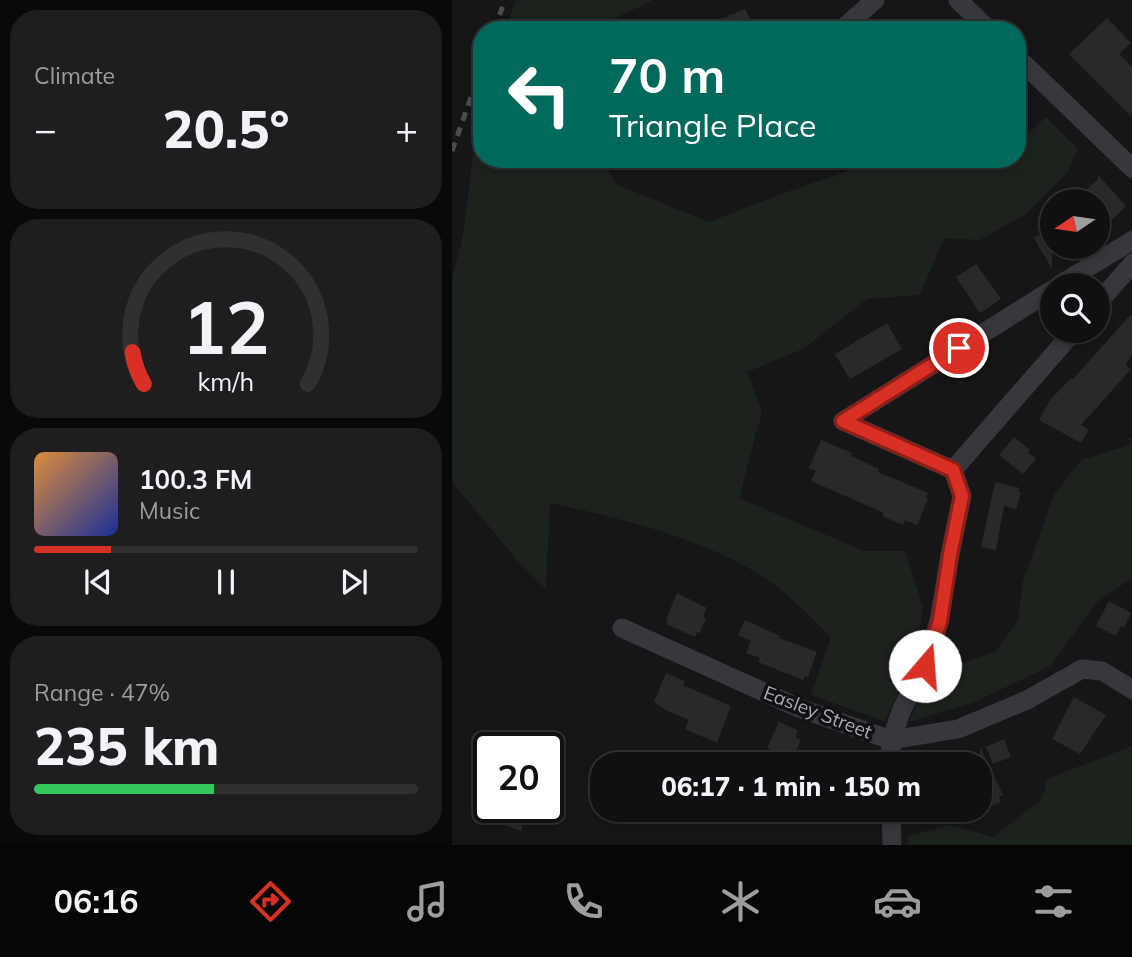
<!DOCTYPE html>
<meta charset="utf-8">
<style>
:root{--surface:#101012;--page:#1e1e20;--text:#f1f3f6;--muted:#9c9d9f;--line:#303032;--accent:#d93025}
body{margin:0;font-family:Mulish,sans-serif;background:var(--page);color:var(--text);height:100vh;display:flex;flex-direction:column;font-size:26px;white-space:nowrap}
*{box-sizing:border-box;margin:0}
p{font-size:23px;color:var(--muted)}
.icon{flex:none;width:38px;height:38px;fill:none;stroke:currentColor;stroke-width:2;stroke-linecap:round;stroke-linejoin:round}
.map{position:relative;flex:1;overflow:hidden}
.drawer{display:flex;flex-direction:column;gap:10px;padding:10px;background:#09090a;width:452px}
.drawer>*{flex:none}
.top-card{position:absolute;left:21px;top:21px;width:553px;height:147px;border-radius:28px;box-shadow:0 4px 10px #0003,0 0 0 2px var(--line);background:#00695c;color:#fff;overflow:hidden}
.needle{width:46px;rotate:257deg}
.fabs{position:absolute;left:588px;top:189px;display:grid;gap:14px}
.fabs a{display:grid;place-items:center;width:70px;height:70px;border-radius:50%;background:var(--surface);box-shadow:0 4px 10px #0003,0 0 0 2px var(--line);font-size:35px}
.speed{position:absolute;left:21px;top:732px;display:flex;gap:14px;font-size:35px;font-weight:700;text-align:center}
.speed>*{display:grid;place-content:center;width:91px;height:91px;border-radius:50%;background:var(--surface);box-shadow:0 4px 10px #0003,0 0 0 2px var(--line);line-height:1}
.speed .limit{border:4px solid #111;border-radius:10px;background:#fff;color:#111}
.pin{position:absolute;display:grid;place-items:center;width:60px;height:60px;color:#fff;margin:-30px;border:4px solid #fff;border-radius:50%;box-shadow:0 2px 7px #0007}
.me{position:absolute;width:77px;margin:-38px;rotate:18deg;stroke-linejoin:round;filter:drop-shadow(0 0 5px #0008)}
.turn{display:flex;align-items:center;gap:24px;height:147px;padding:0 21px;font-size:32px}
.turn .icon{width:91px;height:91px;stroke-width:2.5}
.turn b{display:block;font-size:49px;line-height:60px}
.big{font-size:52px;font-weight:800;line-height:1.1}
.drawer .card{flex:1;display:flex;flex-direction:column;justify-content:center;gap:10px;min-width:0;padding:0 24px;border-radius:28px;background:var(--page)}
.drawer .dial{align-items:center;gap:0}
.dial svg{height:182px;overflow:visible;fill:none;stroke:var(--line);stroke-width:7;stroke-linecap:round;text-anchor:middle}
.dial text{fill:var(--text);stroke:none}
.song{display:flex;align-items:center;gap:21px}
.cover{width:84px;height:84px;border-radius:10px;background:linear-gradient(135deg,hsl(30 70% 55%),hsl(230 70% 35%))}
.played{height:7px;border-radius:4px;background:linear-gradient(90deg,var(--accent) 20%,var(--line) 20%)}
.keys{display:flex;justify-content:space-around;direction:ltr}
.heat{display:flex;justify-content:space-between;align-items:center;font-size:38px;direction:ltr}
.charge{height:10px;border-radius:5px;background:linear-gradient(90deg,#34c759 47%,var(--line) 0)}
.trip{position:absolute;left:138px;top:752px;width:402px;height:70px;border-radius:28px;background:var(--surface);box-shadow:0 4px 10px #0003,0 0 0 2px var(--line);font-weight:800;line-height:70px;text-align:center}
.tab-bar{display:flex;height:112px;justify-content:space-around;align-items:center;background:#060607;color:var(--muted)}
.tab-bar .icon{width:49px;height:49px}
.tab-bar .current{color:var(--accent)}
.tab-bar b{font-size:32px;color:var(--text)}
main{display:flex;flex:1;min-height:0}
.map>svg:first-child{display:block}
.green{fill:#1c231d}
.building{fill:#29292c}
.lines{fill:none;stroke-linecap:round;stroke-linejoin:round}
.minor{stroke:#37383d;stroke-width:19}
.rail{stroke:#4a4c52;stroke-width:5;stroke-dasharray:9 7;stroke-linecap:butt}
.route-casing{stroke:#8d1f18;stroke-width:18}
.route{stroke:#d93025;stroke-width:12}
.labels{text-anchor:middle;dominant-baseline:central;stroke-width:7;stroke-linejoin:round;paint-order:stroke}
.street-label{font-size:19px;fill:#a8adb8;stroke:#111113}
</style>
<main>
<section class="drawer">
<div class="card"><p>Climate</p>
<div class="heat"><a>−</a><b class="big">20.5°</b><a>+</a></div>
</div>
<div class="card dial"><svg viewBox="0 0 100 80">
<path d="M14 69A42 42 0 1 1 86 69"/>
<path d="M14 69A42 42 0 0 1 9 55" stroke="#d93025"/>
<text x="50" y="56" font-size="32" font-weight="700">12</text>
<text x="50" y="72" font-size="11">km/h</text>
</svg></div>
<div class="card">
<div class="song"><i class="cover"></i><div><b>100.3 FM</b><p>Music</p></div></div>
<div class="played"></div>
<div class="keys"><svg class="icon" aria-label="previous" viewBox="0 0 24 24"><path d="M18 5L8 12l10 7zM5 5v14"/></svg><svg class="icon" aria-label="pause" viewBox="0 0 24 24"><path d="M8 5v14M16 5v14"/></svg><svg class="icon" aria-label="next" viewBox="0 0 24 24"><path d="M6 5l10 7-10 7zM19 5v14"/></svg></div>
</div>
<div class="card"><p>Range · 47%</p><b class="big">235 km</b><div class="charge"></div></div>
</section>
<div class="map">
<svg width="681" height="845" viewBox="0 0 681 845">
<rect width="100%" height="100%" fill="#161618"/>
<g class="green">
<path d="M64,0H201L139,30H54Z"/>
<path d="M30,102V159H147L166,185L257,222L335,192L431,159H565V144L594,117L626,149L615,173L575,213L528,240L492,238L468,295L415,299L351,349L295,372L310,412L287,498L412,551H453L471,607L462,664L432,721L359,695L379,637C361,620 344,601 324,586C267,542 168,518 98,503L94,589L66,561L0,482V278L12,230L25,117Z"/>
<path d="M680,438V578L645,602L598,666L525,701L457,722L481,661L500,666L543,652L566,621L570,584L602,495L629,460L674,446Z"/>
<path d="M680,746V845H456V836L498,825L541,837L589,800L595,779Z"/>
</g>
<g class="building">
<path d="M293,9L303,30H244V29Z"/>
<path d="M655,18L679,43L667,54L681,68V118L617,54Z"/>
<path d="M646,175L674,206L654,226L646,217V201H623L646,179Z"/>
<path d="M600,227V269L582,238Z"/>
<path d="M524,264L549,299L528,313L504,277Z"/>
<path d="M681,312V354L673,364L679,369L629,425L637,430L629,443L587,420L598,400L619,378L620,380Z"/>
<path d="M435,323L450,349L398,379L383,354Z"/>
<path d="M562,437L578,450L576,452L584,459L571,474L547,455Z"/>
<path d="M369,440L400,453L399,456L427,469L426,472L476,493L474,498L476,499L465,525L453,520L451,525L430,516L432,513L359,481L364,471L357,468Z"/>
<path d="M543,482L568,488L566,491L569,492L564,509L552,506L544,550L529,547Z"/>
<path d="M225,593L255,608L251,617L254,619L248,633L245,632L243,637L214,624L216,620L214,619Z"/>
<path d="M657,601L679,613L672,627L669,626L664,636L644,626Z"/>
<path d="M293,620L328,636L327,638L365,652L356,677L353,676L351,680L306,662L308,658L294,653L299,641L286,635Z"/>
<path d="M214,673L233,681L231,685L279,706L265,743L233,729L237,720L212,709L202,702Z"/>
<path d="M622,697L654,715L628,754L600,739Z"/>
<path d="M327,722L345,730L344,738L349,740L340,759L315,748Z"/>
<path d="M552,739L559,757L541,764L534,747Z"/>
<path d="M528,747L551,795L547,797L549,802L528,812Z"/>
<path d="M55,807L75,813L69,831L50,824Z"/>
</g>
<g class="lines">
<g class="minor">
<path d="M506,0L537,30"/>
<path d="M389,30L423,0"/>
<path d="M565,57L681,169"/>
<path d="M607,285L681,240"/>
<path d="M646,303L681,263"/>
<path d="M391,421L501,470L622,331"/>
<path d="M391,421L600,290"/>
<path d="M170,628L347,708L439,740L506,729L575,700L630,669L650,671L681,690"/>
<path d="M439,765V740L450,709L473,665L487,621L498,555L510,496L501,470"/>
<path d="M439,810L440,845"/>
</g>
<g class="rail">
<path d="M42,30L53,0"/>
<path d="M0,151L30,66"/>
</g>
</g>
<g class="lines">
<defs>
<path id="route" d="M473,666L488,621L498,555L510,496L501,470L391,421L507,348"/>
</defs>
<use href="#route" class="route-casing"/>
<use href="#route" class="route"/>
</g>
<g class="labels">
<g class="street-label">
<text transform="translate(366 712) rotate(21)">Easley Street</text>
</g>
</g>
</svg>
<div class="fabs">
<a><svg class="needle" viewBox="-14 -14 28 28"><path d="M0-13l5 13h-10z" fill="#e53935"/><path d="M0 13l5-13h-10z" fill="#9c9d9f"/></svg></a>
<a><svg class="icon" aria-label="search" viewBox="0 0 24 24"><circle cx="10" cy="10" r="6"/><path d="M15 15l6 6"/></svg></a>
</div>
<div class="speed"><div class="limit">20</div></div>
<div class="pin" style="left:507px;top:348px;background:#d93025"><svg class="icon" aria-label="arrive" viewBox="0 0 24 24"><path d="M6 21V4h12l-3 4 3 4H6"/></svg></div>
<svg class="me" style="left:473px;top:666px" viewBox="-20 -20 40 40"><circle r="19" fill="#fff"/><path d="M0-13L10 11 0 6-10 11z" fill="#d93025"/></svg>
<div class="trip">06:17 · 1 min · 150 m</div>
<div class="top-card">
<div class="turn"><svg class="icon" aria-label="left" viewBox="0 0 24 24"><path d="M17 20v-9H6M10 6l-5 5 5 5"/></svg><div><b>70 m</b>Triangle Place</div></div>
</div>
</div>
</main>
<nav class="tab-bar">
<b>06:16</b>
<svg class="icon current" aria-label="directions" viewBox="0 0 24 24"><path d="M12 3l9 9-9 9-9-9zM9 14v-3h6M13 9l2 2-2 2"/></svg>
<svg class="icon" aria-label="music" viewBox="0 0 24 24"><path d="M9 18V5l10-2v13"/><circle cx="6" cy="18" r="3"/><circle cx="16" cy="16" r="3"/></svg>
<svg class="icon" aria-label="phone" viewBox="0 0 24 24"><path d="M5 4h4l2 5-3 2q2 4 5 5l2-3 5 2v4C11 20 4 13 5 4z"/></svg>
<svg class="icon" aria-label="climate" viewBox="0 0 24 24"><path d="M12 3v18M4 7l16 10M4 17L20 7"/></svg>
<svg class="icon" aria-label="car" viewBox="0 0 24 24"><path d="M5 17H2v-5l4-1 3-4h7l3 4 3 1v5h-3M9 17h6M6 11h13"/><circle cx="7" cy="17" r="2"/><circle cx="17" cy="17" r="2"/></svg>
<svg class="icon" aria-label="filters" viewBox="0 0 24 24"><path d="M4 7h16M4 17h16"/><circle cx="9" cy="7" r="2"/><circle cx="15" cy="17" r="2"/></svg>
</nav>
